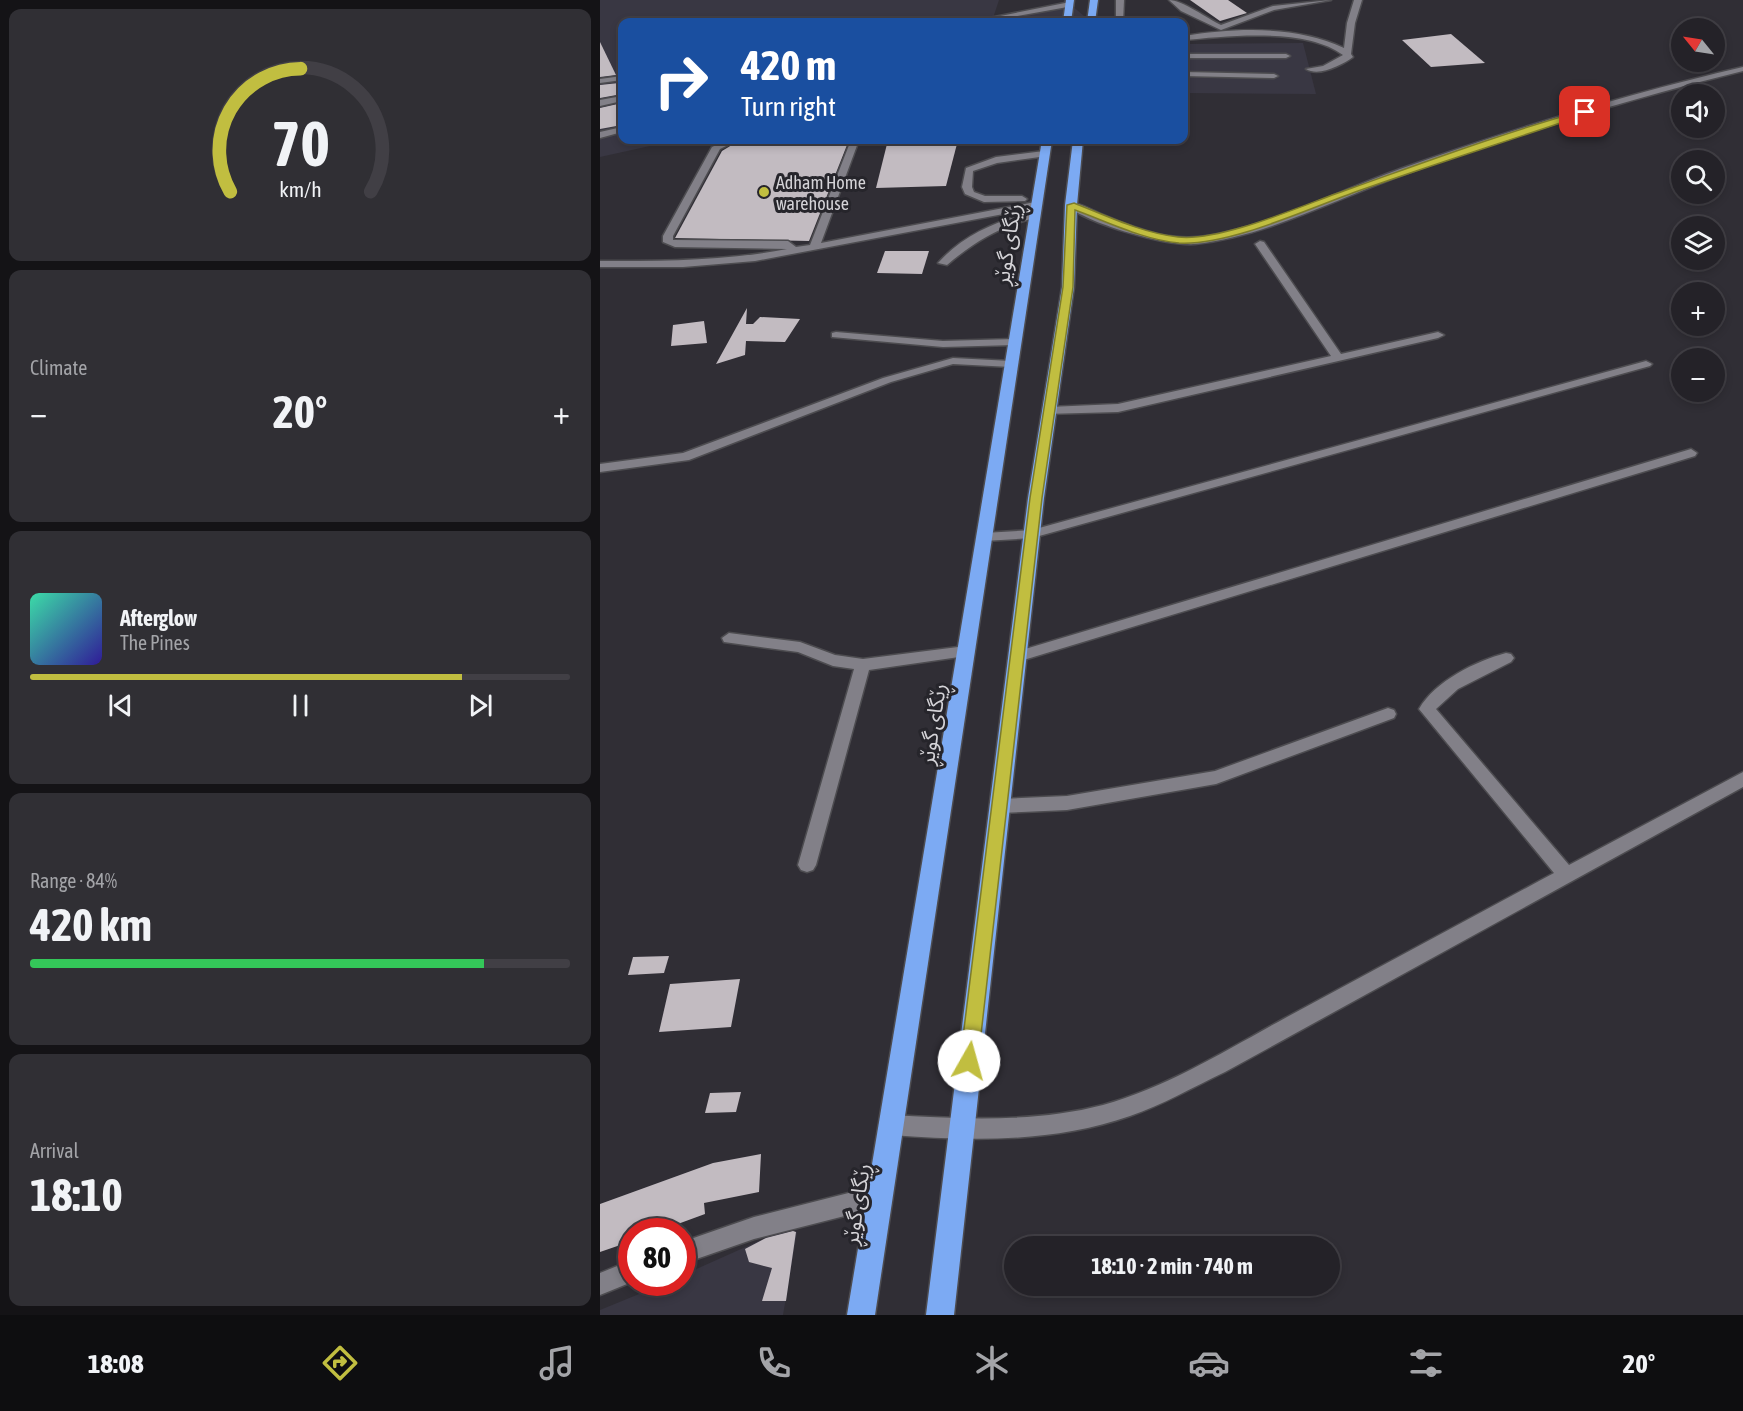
<!DOCTYPE html>
<meta charset="utf-8">
<style>
:root{--surface:#242228;--page:#302f34;--text:#f1f3f6;--muted:#a3a4a8;--line:#413f45;--accent:#c1be40}
body{margin:0;font-family:"Asap Condensed","Noto Sans Arabic",sans-serif;background:var(--page);color:var(--text);height:100vh;display:flex;flex-direction:column;font-size:22px;white-space:nowrap}
*{box-sizing:border-box;margin:0}
p{font-size:20px;color:var(--muted)}
.icon{flex:none;width:33px;height:33px;fill:none;stroke:currentColor;stroke-width:2;stroke-linecap:round;stroke-linejoin:round}
.map{position:relative;flex:1;overflow:hidden}
.side{display:flex;flex-direction:column;gap:9px;padding:9px;background:#141316;width:600px}
.side>*{flex:none}
.banner{position:absolute;left:18px;top:18px;width:570px;height:126px;border-radius:12px;box-shadow:0 3px 9px #0003,0 0 0 2px var(--line);background:#1a4fa0;color:#fff;overflow:hidden}
.needle{width:39px;rotate:300deg}
.tools{position:absolute;left:1071px;top:18px;display:grid;gap:12px}
.tools a{display:grid;place-items:center;width:54px;height:54px;border-radius:50%;background:var(--surface);box-shadow:0 3px 9px #0003,0 0 0 2px var(--line);font-size:30px}
.speed{position:absolute;left:18px;top:1218px;display:flex;gap:12px;font-size:30px;font-weight:700;text-align:center}
.speed>*{display:grid;place-content:center;width:78px;height:78px;border-radius:50%;background:var(--surface);box-shadow:0 3px 9px #0003,0 0 0 2px var(--line);line-height:1}
.speed .limit{border:9px solid #d22;background:#fff;color:#111}
.pin{position:absolute;display:grid;place-items:center;width:51px;height:51px;color:#fff;margin:-26px;border-radius:12px;box-shadow:0 3px 9px #0006}
.me{position:absolute;width:66px;margin:-33px;rotate:7deg;stroke-linejoin:round;filter:drop-shadow(0 0 4px #0008)}
.turn{display:flex;align-items:center;gap:21px;height:126px;padding:0 24px;font-size:27px}
.turn .icon{width:78px;height:78px;stroke-width:2.5}
.turn b{display:block;font-size:42px;line-height:51px}
.big{font-size:45px;font-weight:700;line-height:1.1}
.side .card{flex:1;display:flex;flex-direction:column;justify-content:center;gap:9px;min-width:0;padding:0 21px;border-radius:12px;background:var(--page)}
.side .dial{align-items:center;gap:0}
.dial svg{height:156px;overflow:visible;fill:none;stroke:var(--line);stroke-width:7;stroke-linecap:round;text-anchor:middle}
.dial text{fill:var(--text);stroke:none}
.song{display:flex;align-items:center;gap:18px}
.cover{width:72px;height:72px;border-radius:9px;background:linear-gradient(135deg,hsl(160 70% 55%),hsl(250 70% 35%))}
.played{height:6px;border-radius:3px;background:linear-gradient(90deg,var(--accent) 80%,var(--line) 80%)}
.keys{display:flex;justify-content:space-around;direction:ltr}
.heat{display:flex;justify-content:space-between;align-items:center;font-size:33px;direction:ltr}
.charge{height:9px;border-radius:4px;background:linear-gradient(90deg,#34c759 84%,var(--line) 0)}
.trip{position:absolute;left:404px;top:1236px;width:336px;height:60px;border-radius:30px;background:var(--surface);box-shadow:0 3px 9px #0003,0 0 0 2px var(--line);font-weight:700;line-height:60px;text-align:center}
.dock{display:flex;height:96px;justify-content:space-around;align-items:center;background:#0e0e10;color:var(--muted)}
.dock .icon{width:42px;height:42px}
.dock .current{color:var(--accent)}
.dock b{font-size:27px;color:var(--text)}
main{display:flex;flex:1;min-height:0}
.map>svg:first-child{display:block}
.built{fill:#393743}
.building{fill:#c2bbc1}
.lines{fill:none;stroke-linecap:round;stroke-linejoin:round}
.minor-casing{stroke:#4d4c50;stroke-width:3}
.highway-casing{stroke:#4d4c50;stroke-width:3}
.minor{fill:#828088;fill-rule:evenodd}
.highway{fill:#7caaf3;fill-rule:evenodd}
.route{fill:#c1be40;stroke:#7d7c2a;stroke-width:1.5}
.poi-dot{fill:#c1be40;stroke:#26252b;stroke-width:2}
.labels{text-anchor:middle;dominant-baseline:central;stroke-width:6;stroke-linejoin:round;paint-order:stroke}
.far-poi-label{font-size:18px;fill:#d4d3d7;stroke:#26252b;text-anchor:start}
.street-label{font-size:21px;fill:#d4d3d7;stroke:#26252b}
</style>
<main>
<section class="side">
<div class="card dial"><svg viewBox="0 0 100 80">
<path d="M14 69A42 42 0 1 1 86 69"/>
<path d="M14 69A42 42 0 0 1 50 6" stroke="#c1be40"/>
<text x="50" y="56" font-size="32" font-weight="700">70</text>
<text x="50" y="72" font-size="11">km/h</text>
</svg></div>
<div class="card"><p>Climate</p>
<div class="heat"><a>−</a><b class="big">20°</b><a>+</a></div>
</div>
<div class="card">
<div class="song"><i class="cover"></i><div><b>Afterglow</b><p>The Pines</p></div></div>
<div class="played"></div>
<div class="keys"><svg class="icon" aria-label="previous" viewBox="0 0 24 24"><path d="M18 5L8 12l10 7zM5 5v14"/></svg><svg class="icon" aria-label="pause" viewBox="0 0 24 24"><path d="M8 5v14M16 5v14"/></svg><svg class="icon" aria-label="next" viewBox="0 0 24 24"><path d="M6 5l10 7-10 7zM19 5v14"/></svg></div>
</div>
<div class="card"><p>Range · 84%</p><b class="big">420 km</b><div class="charge"></div></div>
<div class="card"><p>Arrival</p><b class="big">18:10</b></div>
</section>
<div class="map">
<svg width="1143" height="1315" viewBox="0 0 1143 1315">
<rect width="100%" height="100%" fill="#302e35"/>
<g class="built">
<path d="M0,0H399L393,18L470,4L491,22H22V140H77L0,157Z"/>
<path d="M703,43L716,94L584,93V44Z"/>
<path d="M181,1231L197,1232L183,1315H0V1310L66,1283L82,1282L83,1275Z"/>
</g>
<g class="building">
<path d="M590,0H628L647,13L620,21Z"/>
<path d="M851,34L885,63L831,67L802,40Z"/>
<path d="M0,42L16,75L0,77Z"/>
<path d="M19,83L22,94L0,98V85Z"/>
<path d="M22,103V125L0,129V108Z"/>
<path d="M140,140H249L209,241L75,238L122,151Z"/>
<path d="M288,140H358L346,186L276,188Z"/>
<path d="M285,251H329L322,274L277,273Z"/>
<path d="M147,308L146,324H153L160,317L200,319L185,342L146,341L145,355L116,364Z"/>
<path d="M104,321L107,343L71,346L73,325Z"/>
<path d="M69,956L64,973L28,975L33,957Z"/>
<path d="M140,979L131,1027L59,1032L70,984Z"/>
<path d="M141,1092L136,1112L105,1113L110,1093Z"/>
<path d="M161,1154L159,1192L104,1203L105,1214L56,1232H32V1241L0,1252V1204L113,1163Z"/>
<path d="M193,1231L196,1232L186,1301H162L172,1268L149,1262L145,1249L166,1238Z"/>
</g>
<g class="lines">
<defs>
<g id="minor">
<path d="M516,0H524L523,22H516Z"/>
<path d="M569,0C582,0 608,19 621,25L673,6L731,0L674,10L621,30L581,11Z"/>
<path d="M754,0H762L755,23L751,54L753,57C742,65 719,77 706,69L723,66L743,55C706,27 627,36 584,40V36C635,28 695,25 744,48L747,23Z"/>
<path d="M470,2L473,6L383,22H370Z"/>
<path d="M584,54H686L690,56L686,58H584Z"/>
<path d="M1143,67V71C1028,99 916,134 805,174C738,198 665,237 595,244C566,246 488,224 466,205C475,199 493,211 503,215C538,230 574,243 613,235C677,223 739,191 800,169C913,129 1027,94 1143,67Z"/>
<path d="M584,72L674,74L678,76L674,78L584,76Z"/>
<path d="M22,76V80L0,83V79Z"/>
<path d="M22,96V101L0,106V100Z"/>
<path d="M22,127V132L0,138V132Z"/>
<path d="M127,140H138L120,149L73,236V240L188,241L196,247L210,245L251,140H259L221,243L435,202L440,205L435,208L155,261L83,267H0V261C63,261 125,261 187,249L75,247L63,242V236L112,147Z"/>
<path d="M444,151L447,152V156L397,163L373,171L372,187L374,192L385,196H422L427,199L425,201L384,202L365,194L362,187L366,168L396,157Z"/>
<path d="M432,213L437,216L435,218C400,226 374,242 347,265L338,263C362,236 397,220 432,213Z"/>
<path d="M660,241L664,242L741,354L838,332L844,335L838,338L518,412L445,414V408L449,407L518,404L731,356L655,244Z"/>
<path d="M236,332L343,341L414,339L420,342L414,345L343,347L232,337V333Z"/>
<path d="M353,358L411,361L417,364L411,367L353,364L291,382L89,460L0,472V464L83,453L283,378Z"/>
<path d="M1046,361L1052,364L1050,366L432,538L384,541L377,537L384,533L432,530Z"/>
<path d="M1091,449L1097,453L1095,456L417,662L410,657L412,653Z"/>
<path d="M129,633L200,642L235,655L263,659L366,646L373,651L366,656L269,670L216,865L213,870L207,872L201,870L198,865L254,669L233,666L198,652L124,642L122,638Z"/>
<path d="M906,653L911,654L914,658L911,662L858,689L836,709L969,865L1143,772V787L625,1072C593,1087 563,1105 530,1116C453,1143 372,1141 291,1135L284,1132L281,1125L284,1118L291,1115C361,1119 434,1123 503,1105C568,1087 628,1049 687,1017C776,969 865,921 954,873L819,709C835,681 876,661 906,653Z"/>
<path d="M788,708L794,710L796,714L794,718L616,784L467,810L400,813L394,811L392,806L394,801L400,799L467,796L615,771Z"/>
<path d="M280,1185L288,1188L291,1196L288,1204L280,1207L154,1239L82,1264V1242L154,1217Z"/>
<path d="M32,1260V1282L0,1295V1273Z"/>
</g>
<g id="highway">
<path d="M466,0H474L471,22H463Z"/>
<path d="M490,0H498L495,22H487Z"/>
<path d="M442,140H452L275,1315H247Z"/>
<path d="M473,140H483L477,205L474,287L444,498L354,1315H326L428,498L462,287L465,205Z"/>
</g>
</defs>
<use href="#minor" class="minor-casing"/>
<use href="#highway" class="highway-casing"/>
<use href="#minor" class="minor"/>
<use href="#highway" class="highway"/>
</g>
<path class="route" d="M985,110L987,114C911,140 834,164 758,191C710,208 629,246 579,243C544,240 508,222 475,210L473,287L442,498L378,1061L376,1067L369,1070L363,1067L360,1061L430,498L463,287L467,205L474,203C507,216 542,233 578,237C623,242 707,203 752,188C828,161 906,132 985,110Z"/>
<circle class="poi-dot" cx="164" cy="192" r="6"/>
<g class="labels">
<g class="far-poi-label">
<text x="176" y="182">Adham Home<tspan x="176" dy="21">warehouse</tspan></text>
</g>
<g class="street-label">
<text transform="translate(407 244) rotate(-81)">ڕێگای گوێڕ</text>
<text transform="translate(332 724) rotate(-81)">ڕێگای گوێڕ</text>
<text transform="translate(256 1204) rotate(-81)">ڕێگای گوێڕ</text>
</g>
</g>
</svg>
<div class="tools">
<a><svg class="needle" viewBox="-14 -14 28 28"><path d="M0-13l5 13h-10z" fill="#e53935"/><path d="M0 13l5-13h-10z" fill="#a3a4a8"/></svg></a>
<a><svg class="icon" aria-label="sound" viewBox="0 0 24 24"><path d="M4 9h4l5-4v14l-5-4H4zM17 9q2 3 0 6"/></svg></a>
<a><svg class="icon" aria-label="search" viewBox="0 0 24 24"><circle cx="10" cy="10" r="6"/><path d="M15 15l6 6"/></svg></a>
<a><svg class="icon" aria-label="layers" viewBox="0 0 24 24"><path d="M12 4l9 5-9 5-9-5zM3 14l9 5 9-5"/></svg></a>
<a>+</a>
<a>−</a>
</div>
<div class="speed"><div class="limit">80</div></div>
<div class="pin" style="left:985px;top:112px;background:#d93025"><svg class="icon" aria-label="arrive" viewBox="0 0 24 24"><path d="M6 21V4h12l-3 4 3 4H6"/></svg></div>
<svg class="me" style="left:369px;top:1061px" viewBox="-20 -20 40 40"><circle r="19" fill="#fff"/><path d="M0-13L10 11 0 6-10 11z" fill="#c1be40"/></svg>
<div class="trip">18:10 · 2 min · 740 m</div>
<div class="banner">
<div class="turn"><svg class="icon" aria-label="right" viewBox="0 0 24 24"><path d="M7 20v-9h11M14 6l5 5-5 5"/></svg><div><b>420 m</b>Turn right</div></div>
</div>
</div>
</main>
<nav class="dock">
<b>18:08</b>
<svg class="icon current" aria-label="directions" viewBox="0 0 24 24"><path d="M12 3l9 9-9 9-9-9zM9 14v-3h6M13 9l2 2-2 2"/></svg>
<svg class="icon" aria-label="music" viewBox="0 0 24 24"><path d="M9 18V5l10-2v13"/><circle cx="6" cy="18" r="3"/><circle cx="16" cy="16" r="3"/></svg>
<svg class="icon" aria-label="phone" viewBox="0 0 24 24"><path d="M5 4h4l2 5-3 2q2 4 5 5l2-3 5 2v4C11 20 4 13 5 4z"/></svg>
<svg class="icon" aria-label="climate" viewBox="0 0 24 24"><path d="M12 3v18M4 7l16 10M4 17L20 7"/></svg>
<svg class="icon" aria-label="car" viewBox="0 0 24 24"><path d="M5 17H2v-5l4-1 3-4h7l3 4 3 1v5h-3M9 17h6M6 11h13"/><circle cx="7" cy="17" r="2"/><circle cx="17" cy="17" r="2"/></svg>
<svg class="icon" aria-label="filters" viewBox="0 0 24 24"><path d="M4 7h16M4 17h16"/><circle cx="9" cy="7" r="2"/><circle cx="15" cy="17" r="2"/></svg>
<b>20°</b>
</nav>
